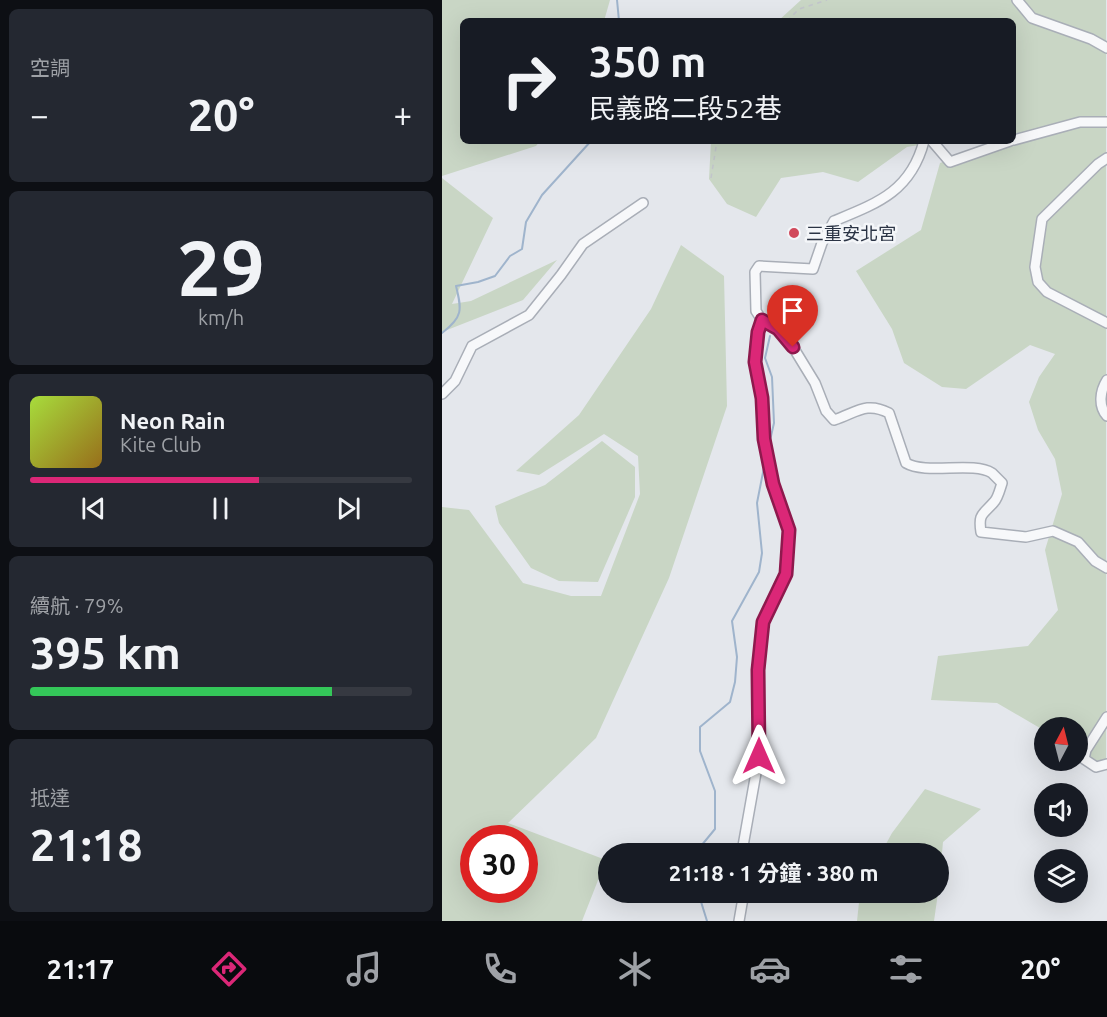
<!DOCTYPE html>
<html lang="zh-TW">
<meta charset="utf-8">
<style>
:root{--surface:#171b24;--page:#242831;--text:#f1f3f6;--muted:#9ea1a6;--line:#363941;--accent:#db2777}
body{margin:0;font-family:Ubuntu,"Noto Sans TC",sans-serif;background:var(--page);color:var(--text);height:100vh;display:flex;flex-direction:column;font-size:22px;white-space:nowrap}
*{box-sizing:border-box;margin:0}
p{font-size:20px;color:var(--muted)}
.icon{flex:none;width:33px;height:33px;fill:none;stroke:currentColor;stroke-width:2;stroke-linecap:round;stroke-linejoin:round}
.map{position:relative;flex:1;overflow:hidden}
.side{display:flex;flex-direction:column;gap:9px;padding:9px;background:#0d0f14;width:442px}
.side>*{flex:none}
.banner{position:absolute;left:18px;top:18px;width:556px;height:126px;border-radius:9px;box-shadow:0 6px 24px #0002;background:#171b24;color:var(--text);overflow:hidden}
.needle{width:39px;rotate:7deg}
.tools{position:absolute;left:592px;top:717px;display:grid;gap:12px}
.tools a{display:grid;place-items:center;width:54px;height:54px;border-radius:50%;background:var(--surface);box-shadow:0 6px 24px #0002;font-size:30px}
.speed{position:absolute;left:18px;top:825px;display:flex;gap:12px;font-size:30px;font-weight:700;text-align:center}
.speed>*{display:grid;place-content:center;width:78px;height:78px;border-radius:50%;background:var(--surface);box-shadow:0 6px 24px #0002;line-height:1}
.speed .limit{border:9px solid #d22;background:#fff;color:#111}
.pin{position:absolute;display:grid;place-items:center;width:51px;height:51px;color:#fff;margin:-62px -26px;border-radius:50% 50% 50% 0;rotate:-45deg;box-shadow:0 0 6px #0007}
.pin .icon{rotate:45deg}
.me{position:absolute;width:66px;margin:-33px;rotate:0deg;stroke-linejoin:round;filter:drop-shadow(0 0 4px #0008)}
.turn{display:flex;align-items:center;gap:21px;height:126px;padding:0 30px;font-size:27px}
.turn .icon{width:78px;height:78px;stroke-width:2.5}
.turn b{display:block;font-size:42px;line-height:51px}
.big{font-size:45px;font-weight:700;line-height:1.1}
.side .widget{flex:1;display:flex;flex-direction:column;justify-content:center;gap:9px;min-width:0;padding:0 21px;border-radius:9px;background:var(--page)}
.side .dial{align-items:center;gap:0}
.dial b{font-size:78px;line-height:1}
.song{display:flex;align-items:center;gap:18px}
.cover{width:72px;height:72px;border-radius:9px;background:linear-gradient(135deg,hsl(80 70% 55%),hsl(40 70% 35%))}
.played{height:6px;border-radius:3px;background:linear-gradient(90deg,var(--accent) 60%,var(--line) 60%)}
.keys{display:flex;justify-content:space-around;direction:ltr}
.heat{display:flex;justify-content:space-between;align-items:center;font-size:33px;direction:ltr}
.charge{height:9px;border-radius:4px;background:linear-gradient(90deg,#34c759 79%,var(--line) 0)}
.trip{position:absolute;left:156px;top:843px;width:351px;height:60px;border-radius:30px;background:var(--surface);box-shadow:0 6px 24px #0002;font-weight:700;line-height:60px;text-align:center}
.tab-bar{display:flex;height:96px;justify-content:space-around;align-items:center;background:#090b0e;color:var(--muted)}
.tab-bar .icon{width:42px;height:42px}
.tab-bar .current{color:var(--accent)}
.tab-bar b{font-size:27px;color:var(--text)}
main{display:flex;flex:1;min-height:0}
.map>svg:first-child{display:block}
.green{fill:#c9d6c5;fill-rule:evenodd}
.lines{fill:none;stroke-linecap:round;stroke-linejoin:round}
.stream{stroke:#9fb4cc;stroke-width:2}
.minor-casing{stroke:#a9aeb7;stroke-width:12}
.path{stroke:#c2c5cb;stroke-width:1.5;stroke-dasharray:4.5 4.5;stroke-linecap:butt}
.minor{stroke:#f7f8fa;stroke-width:9}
.route-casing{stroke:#8e194d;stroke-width:15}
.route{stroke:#db2777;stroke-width:10}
.poi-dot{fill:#d1495b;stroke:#f4f6f9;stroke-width:2}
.labels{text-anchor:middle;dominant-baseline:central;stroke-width:5;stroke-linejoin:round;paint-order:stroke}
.poi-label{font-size:18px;fill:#2b3445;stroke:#f4f6f9;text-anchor:start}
</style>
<main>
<section class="side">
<div class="widget"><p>空調</p>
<div class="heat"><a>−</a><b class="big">20°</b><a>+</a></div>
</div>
<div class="widget dial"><b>29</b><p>km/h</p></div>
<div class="widget">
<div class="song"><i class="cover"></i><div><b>Neon Rain</b><p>Kite Club</p></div></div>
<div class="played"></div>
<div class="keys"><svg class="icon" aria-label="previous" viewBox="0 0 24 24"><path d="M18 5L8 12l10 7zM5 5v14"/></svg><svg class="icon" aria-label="pause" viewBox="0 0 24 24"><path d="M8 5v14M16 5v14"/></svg><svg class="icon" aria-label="next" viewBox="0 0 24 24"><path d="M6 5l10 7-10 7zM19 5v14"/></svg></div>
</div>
<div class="widget"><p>續航 · 79%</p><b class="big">395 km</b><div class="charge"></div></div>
<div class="widget"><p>抵達</p><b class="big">21:18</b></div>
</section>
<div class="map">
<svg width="665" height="921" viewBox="0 0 665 921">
<rect width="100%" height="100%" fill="#e4e7ec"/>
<g class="green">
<path d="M0,0H168L162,21H21V141H98L94,146L0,176Z"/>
<path d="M359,0H664V766L636,750V728H603V731L555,703L489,700L496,656L586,646L616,610L603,550L620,494L613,459L596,430L587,402L597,377L613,354L588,345L524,389L500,387L462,363L450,329L414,271L479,230L498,163L544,146L542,141H572V21H336Z"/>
<path d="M269,141H501L465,147L416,182L381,172L339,178L314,217L285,204L267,179Z"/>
<path d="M0,178L51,218L10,304L29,301L115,260L81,300L0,332Z"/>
<path d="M239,245L282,276L285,406L227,578L154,738L66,823L164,860L140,921H0V507L27,510L81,583L129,596H159L198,494L196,456L162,434L97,475L74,471L137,415L209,309ZM32,838H82V890H32Z"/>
<path d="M160,441L193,467V497L156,582L117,581L89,568L57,523L53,506L103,485Z"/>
<path d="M483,789L539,809L501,842L497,885L496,854L439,853L450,833Z"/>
<path d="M418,893H496L492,921H415Z"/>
</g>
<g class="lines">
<g class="stream">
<path d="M175,0L177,21"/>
<path d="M0,333C21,317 20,310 14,286L36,282L53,276L68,256L80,249L84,222L100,195L149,141"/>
<path d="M327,445L332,423L330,377L323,358L328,336"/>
<path d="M257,854L259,846L273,829V791L258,751V727L288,702L293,682L295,657L290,621L317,572L320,553L315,503L323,462"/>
<path d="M256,892L265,921"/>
</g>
<defs>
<g id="minor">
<path d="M575,0L590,18L649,39L665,48"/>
<path d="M572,140L638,122H665"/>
<path d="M490,141L508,162L568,141"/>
<path d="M665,158L656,164L600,219L593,267L596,282L605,292L665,323"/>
<path d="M320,320L314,311L313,272L317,266L371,269L380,243L392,221C436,203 469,191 482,141"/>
<path d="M665,380C658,391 656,406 665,416"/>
<path d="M0,394L13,381L30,346L87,315L119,275L141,244L201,203"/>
<path d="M665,717L644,750L642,759L654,767L665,764"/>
<path d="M302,854L301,846L317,756V670L321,622L343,574L347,530L331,484L322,439L320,398L313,362L316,332L320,320L336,329L351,347L373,383L384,411L392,420C414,413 424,401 447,413L464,463C484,475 531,461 550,473C553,476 557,480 560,483C558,489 556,498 552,502C541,515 536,513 539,532L584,537L611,531L636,542L653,561L665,568"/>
<path d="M297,921L302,892"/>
</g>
</defs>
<use href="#minor" class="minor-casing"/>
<g class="path">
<path d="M345,21L357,9L385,0"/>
<path d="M269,178L275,141"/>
</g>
<use href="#minor" class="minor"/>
</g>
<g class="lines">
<defs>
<path id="route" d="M317,756L316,670L321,622L344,574L347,530L331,484L322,439L320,398L313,362L316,332L320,320L336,329L351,347"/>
</defs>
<use href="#route" class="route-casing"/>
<use href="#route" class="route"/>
</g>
<circle class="poi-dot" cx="352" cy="233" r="6"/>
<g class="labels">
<g class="poi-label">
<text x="364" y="233">三重安北宮</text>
</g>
</g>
</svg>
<div class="tools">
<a><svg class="needle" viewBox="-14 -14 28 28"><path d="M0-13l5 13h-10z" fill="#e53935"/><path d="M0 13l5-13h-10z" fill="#9ea1a6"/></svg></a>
<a><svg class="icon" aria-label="sound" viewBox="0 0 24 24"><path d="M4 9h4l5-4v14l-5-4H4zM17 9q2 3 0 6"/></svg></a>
<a><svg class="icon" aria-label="layers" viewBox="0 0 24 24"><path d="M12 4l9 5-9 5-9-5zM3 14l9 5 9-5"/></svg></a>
</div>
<div class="speed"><div class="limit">30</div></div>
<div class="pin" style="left:351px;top:347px;background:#d93025"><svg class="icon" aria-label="arrive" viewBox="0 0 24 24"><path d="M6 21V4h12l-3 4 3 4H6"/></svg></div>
<svg class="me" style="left:317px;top:756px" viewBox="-20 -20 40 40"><path d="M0-17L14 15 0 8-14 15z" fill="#db2777" stroke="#fff" stroke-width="4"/></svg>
<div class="trip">21:18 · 1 分鐘 · 380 m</div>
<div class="banner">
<div class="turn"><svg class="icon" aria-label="right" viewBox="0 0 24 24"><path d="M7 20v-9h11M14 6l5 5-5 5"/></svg><div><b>350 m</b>民義路二段52巷</div></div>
</div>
</div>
</main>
<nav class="tab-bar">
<b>21:17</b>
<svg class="icon current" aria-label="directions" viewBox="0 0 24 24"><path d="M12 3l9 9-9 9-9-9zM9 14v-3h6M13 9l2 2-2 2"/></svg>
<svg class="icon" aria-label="music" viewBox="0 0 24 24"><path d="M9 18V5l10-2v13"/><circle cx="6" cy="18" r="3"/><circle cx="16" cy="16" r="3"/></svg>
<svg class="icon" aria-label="phone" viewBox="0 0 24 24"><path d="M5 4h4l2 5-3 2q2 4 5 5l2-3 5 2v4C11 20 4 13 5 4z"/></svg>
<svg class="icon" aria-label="climate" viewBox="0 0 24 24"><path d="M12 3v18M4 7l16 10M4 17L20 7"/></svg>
<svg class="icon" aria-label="car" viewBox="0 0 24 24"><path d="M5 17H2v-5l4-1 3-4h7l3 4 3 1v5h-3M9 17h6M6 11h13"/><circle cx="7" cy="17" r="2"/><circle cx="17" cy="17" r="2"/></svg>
<svg class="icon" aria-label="filters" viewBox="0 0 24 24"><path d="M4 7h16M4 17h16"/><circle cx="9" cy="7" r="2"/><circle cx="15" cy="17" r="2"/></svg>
<b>20°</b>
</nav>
